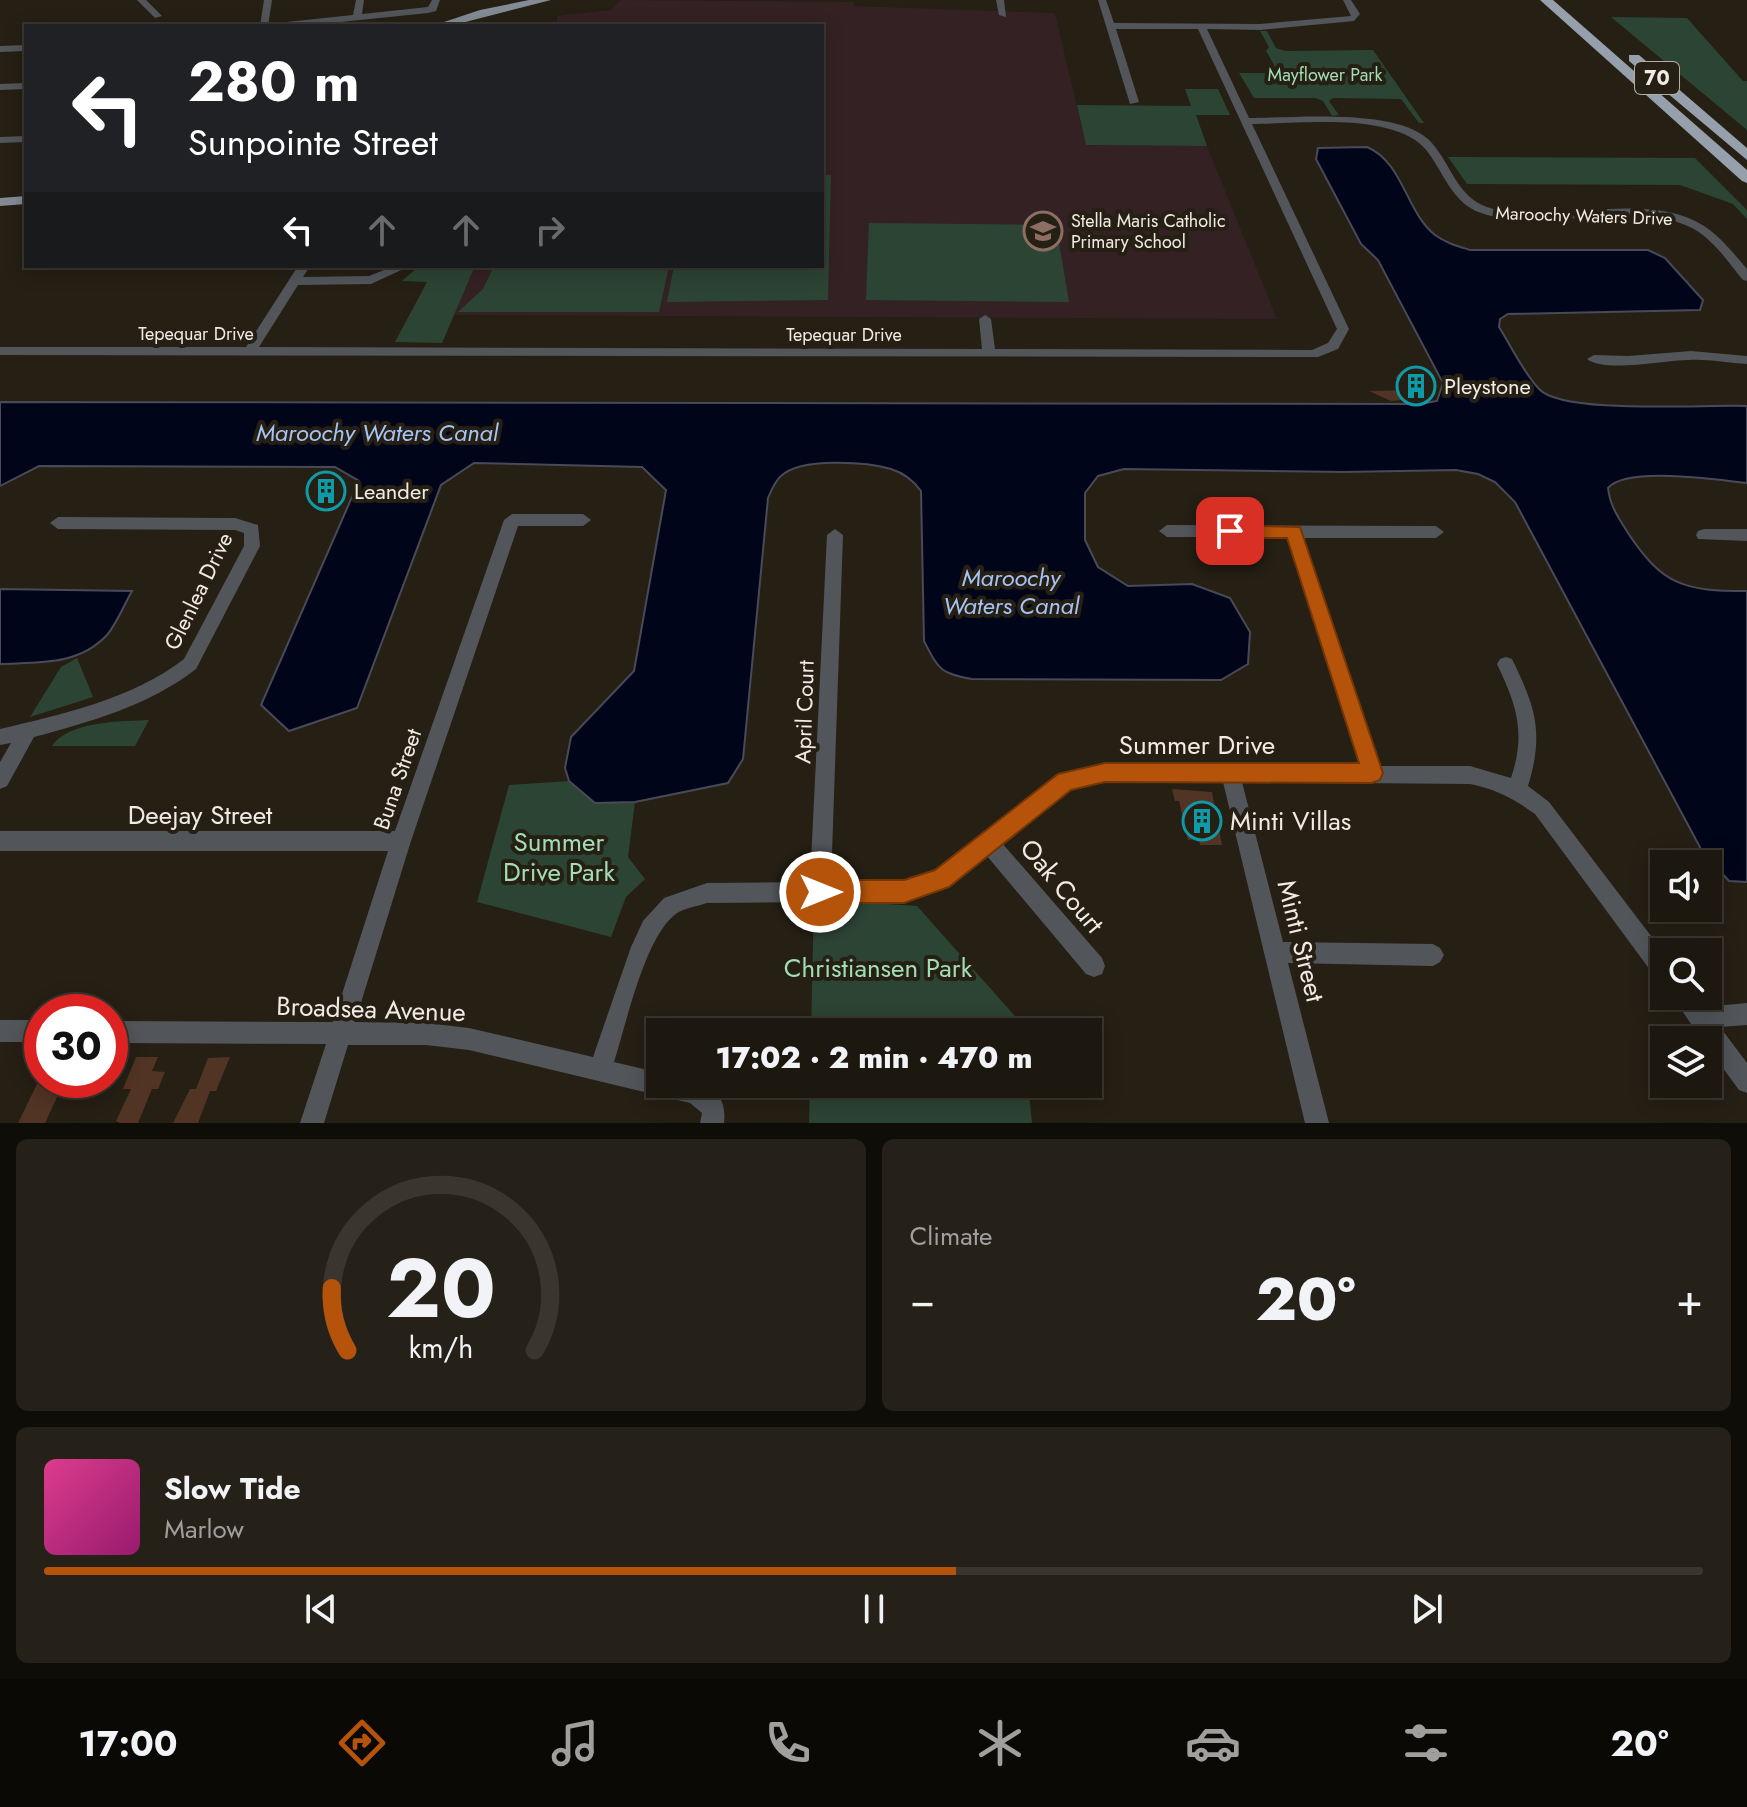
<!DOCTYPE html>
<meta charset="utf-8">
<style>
:root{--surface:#1c170f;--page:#252018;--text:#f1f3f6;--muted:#a09f9e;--line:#3a362f;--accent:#b45309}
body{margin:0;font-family:Jost,sans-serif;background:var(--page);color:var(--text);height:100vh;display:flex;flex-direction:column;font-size:30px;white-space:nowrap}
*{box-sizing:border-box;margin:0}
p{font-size:26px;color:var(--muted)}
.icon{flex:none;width:44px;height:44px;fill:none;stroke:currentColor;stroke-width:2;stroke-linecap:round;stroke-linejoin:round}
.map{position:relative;height:1123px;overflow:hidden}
.side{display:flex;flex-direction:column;gap:16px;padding:16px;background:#0f0d08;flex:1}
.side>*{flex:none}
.banner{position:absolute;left:24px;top:24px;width:800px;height:244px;border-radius:0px;box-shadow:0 4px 20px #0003,0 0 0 2px var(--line);background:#202124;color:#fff;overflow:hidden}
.buttons{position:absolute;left:1650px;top:850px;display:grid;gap:16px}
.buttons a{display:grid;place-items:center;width:72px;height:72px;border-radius:0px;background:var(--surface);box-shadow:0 4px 20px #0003,0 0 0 2px var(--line);font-size:40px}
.speed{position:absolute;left:24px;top:994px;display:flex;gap:16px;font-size:40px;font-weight:700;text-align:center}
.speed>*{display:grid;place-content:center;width:104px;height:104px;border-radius:50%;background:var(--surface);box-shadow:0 4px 20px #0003,0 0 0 2px var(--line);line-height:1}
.speed .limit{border:12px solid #d22;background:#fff;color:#111}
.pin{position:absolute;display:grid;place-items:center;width:68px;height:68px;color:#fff;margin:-34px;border-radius:16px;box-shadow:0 4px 12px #0006}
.me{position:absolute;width:88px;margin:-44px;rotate:90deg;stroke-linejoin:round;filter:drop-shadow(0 0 6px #0008)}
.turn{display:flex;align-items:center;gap:28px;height:168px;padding:0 32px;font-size:36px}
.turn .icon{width:104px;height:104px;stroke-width:2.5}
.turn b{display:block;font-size:56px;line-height:68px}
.lanes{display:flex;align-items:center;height:76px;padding:0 32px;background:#0003;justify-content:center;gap:40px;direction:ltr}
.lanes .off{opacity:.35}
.big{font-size:60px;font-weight:800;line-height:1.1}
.side .card{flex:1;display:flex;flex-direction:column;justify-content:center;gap:12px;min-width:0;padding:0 28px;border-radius:12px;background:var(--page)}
.side .dial{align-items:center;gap:0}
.dial svg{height:208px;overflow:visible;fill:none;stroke:var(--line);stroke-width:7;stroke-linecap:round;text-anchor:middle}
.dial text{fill:var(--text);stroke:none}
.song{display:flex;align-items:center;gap:24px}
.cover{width:96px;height:96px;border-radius:12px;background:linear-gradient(135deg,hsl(330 70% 55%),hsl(320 70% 35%))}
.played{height:8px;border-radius:4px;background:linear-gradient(90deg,var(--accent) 55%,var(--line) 55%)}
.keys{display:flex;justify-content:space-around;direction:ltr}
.heat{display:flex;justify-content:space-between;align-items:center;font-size:44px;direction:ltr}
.side .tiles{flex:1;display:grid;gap:16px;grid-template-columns:1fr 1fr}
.card:last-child{grid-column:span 2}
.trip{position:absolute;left:646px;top:1018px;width:456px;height:80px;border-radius:0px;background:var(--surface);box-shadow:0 4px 20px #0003,0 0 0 2px var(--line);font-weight:800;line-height:80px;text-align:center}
.menu{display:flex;height:128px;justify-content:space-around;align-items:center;background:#0b0906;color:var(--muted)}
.menu .icon{width:56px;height:56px}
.menu .selected{color:var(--accent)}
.menu b{font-size:36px;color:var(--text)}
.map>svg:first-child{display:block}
.education{fill:#342124}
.green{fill:#2c4434}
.water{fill:#01051a;stroke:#494a57;stroke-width:2}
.building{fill:#513423}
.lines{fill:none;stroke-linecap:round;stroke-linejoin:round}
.minor{fill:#52565b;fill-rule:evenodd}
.major{fill:#838b95;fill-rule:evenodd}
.highway{fill:#96a0ac;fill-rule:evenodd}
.route{fill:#b45309;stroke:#753606;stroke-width:2}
.labels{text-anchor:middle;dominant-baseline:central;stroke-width:8;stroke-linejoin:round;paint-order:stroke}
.far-park-label{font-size:18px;fill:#a3ddb6;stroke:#251f14}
.far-street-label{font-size:18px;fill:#f0ece5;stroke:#251f14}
.far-poi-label{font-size:18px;fill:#f0ece5;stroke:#251f14;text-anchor:start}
.shield{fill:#251f14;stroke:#b3aea6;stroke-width:2}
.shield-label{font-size:20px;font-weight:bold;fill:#f0ece5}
.poi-label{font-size:22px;fill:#f0ece5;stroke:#251f14;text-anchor:start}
.street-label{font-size:22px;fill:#f0ece5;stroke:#251f14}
.water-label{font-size:24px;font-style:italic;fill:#a6c3f7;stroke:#251f14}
.near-street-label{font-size:26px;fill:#f0ece5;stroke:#251f14}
.near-poi-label{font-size:26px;fill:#f0ece5;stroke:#251f14;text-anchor:start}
.near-park-label{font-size:26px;fill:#a3ddb6;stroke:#251f14}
</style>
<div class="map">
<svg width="1747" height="1123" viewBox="0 0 1747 1123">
<rect width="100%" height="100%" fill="#251f14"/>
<path class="education" d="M621,0L854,2V6L1055,13L1086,145L1207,146L1277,319L454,315L475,266H822V26H557V16L610,10Z"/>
<g class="green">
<path d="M1611,17L1687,18L1743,81H1747V130Z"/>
<path d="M1260,31H1267L1276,48L1286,51L1373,50L1424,123H1419L1401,99L1333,98L1329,101L1339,115L1332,116L1323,101L1315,98H1254L1239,73H1273L1277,70L1266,51L1269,47Z"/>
<path d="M1185,89H1218L1230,115H1196L1207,146L1086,145L1077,105L1191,106Z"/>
<path d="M1448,157L1695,158L1747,210V219L1733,204L1680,185L1467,184Z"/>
<path d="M822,175H831L828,300L667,302L674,266H822Z"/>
<path d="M869,223L1056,225L1069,302L866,300Z"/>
<path d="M419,266H475L442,343L395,342L427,282L402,281Z"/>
<path d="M494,266H669L659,312H458L483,289Z"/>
<path d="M77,658L93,697L30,717L61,667Z"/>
<path d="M149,720L135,746H52C68,721 123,721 149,720Z"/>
<path d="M569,781L595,803L635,802L628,857L645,879L626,897L611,937L477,902L509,785Z"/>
<path d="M814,899L917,906L1023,1025V1032H811Z"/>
<path d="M810,1084H1028L1032,1123H809Z"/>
</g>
<g class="water">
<path d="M1367,147C1403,162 1406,212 1435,235C1446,243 1457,246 1470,250H1648L1665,258L1703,300L1700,310L1508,314L1500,319L1499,327C1511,346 1523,372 1539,389C1563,415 1707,404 1747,406V483C1717,480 1627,466 1608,488C1610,506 1618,517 1628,533C1663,586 1685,591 1747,591V882L1729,881L1702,851L1515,502L1495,482L1478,474L1456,470L1343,472L1124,469L1098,476L1085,493V540L1098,567L1128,586L1192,584L1230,598L1250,632L1248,664L1221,680L972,679C940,673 939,670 924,641L921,491C913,480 904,473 891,469C867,462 801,457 781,476C775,481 771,491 768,498L743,759L728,783L635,802L595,803L569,781L565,768L571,737L634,671L666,490L642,467L474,463L441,485L357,708L289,731L261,705L359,481L335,467L39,466L0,486V402L1421,404L1437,401L1443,383L1378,260L1361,244L1316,159L1318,148Z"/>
<path d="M0,589L132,591C124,605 117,623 107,635C78,666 38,662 0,664Z"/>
</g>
<g class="building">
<path d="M1402,371L1423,373L1431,391L1395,378Z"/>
<path d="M1414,390L1403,400L1391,401L1369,391Z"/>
<path d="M315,473L337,478L346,488L340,506H313L319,493L305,494Z"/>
<path d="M1172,789L1212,792L1222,845H1200L1199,839L1188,840L1179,801H1175Z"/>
<path d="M136,1057H158L152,1071L165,1072L158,1089H152L138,1123H120L116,1121L131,1089H123Z"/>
<path d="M230,1057L216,1091H210L198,1123H173L190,1089H196L208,1058Z"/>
<path d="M39,1080H65L45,1123H18Z"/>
</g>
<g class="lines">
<g class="minor">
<path d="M137,0H146L162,16L155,18Z"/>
<path d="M264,0H272L268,26H260Z"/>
<path d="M356,0H364L362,14L428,7L432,0H440L436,11L428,13L302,26H273L277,23L353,15Z"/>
<path d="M996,0H1004L1006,17L999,15Z"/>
<path d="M1098,0H1106L1114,23L1260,24L1351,16L1343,0H1351L1360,14L1354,21L1260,30L1207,29L1249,118C1294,118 1394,108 1428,139C1450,160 1456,197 1487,207C1508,214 1532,213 1554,212C1601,211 1662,199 1704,226C1721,237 1734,254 1747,269V281L1743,280C1728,262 1713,239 1692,228C1627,196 1548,236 1481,213C1452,203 1444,173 1427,151C1396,111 1298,124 1252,124L1349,329L1338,349L1318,357L0,355V347H246L298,266H310L303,277L369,276L394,266H410L371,284L298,285L259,347L982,349L979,319L985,315L991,319L995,349L1312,350L1328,343L1337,329L1198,29H1116L1139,102L1130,104Z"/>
<path d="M26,45V51L0,52V46Z"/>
<path d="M26,83V89L0,90V84Z"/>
<path d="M26,136V142L0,143V137Z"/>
<path d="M1691,351L1747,356V364C1728,363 1708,359 1689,360C1666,360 1604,373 1587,359L1594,355L1628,356Z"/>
<path d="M512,514H583L591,520L583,526H518L411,841L355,1022L426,1023L469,1028L593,1057L631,947L643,921L664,898L707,883L810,882L827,535L835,529L843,535L831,882L904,881L935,871L1059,775L1105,764L1360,766L1287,537H1167L1159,531L1167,525L1436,526L1444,532L1436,538H1303L1379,766H1470L1511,778C1526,733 1517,706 1497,664L1500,659L1506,657L1512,659C1536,708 1544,733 1528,786L1549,802L1664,953V981L1656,978L1535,814C1514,799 1496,789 1470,784L1242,782L1283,942L1433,944L1440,948L1444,955L1440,962L1433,966L1288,963L1329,1123H1305L1223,782H1105L1071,789L1002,843L1102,958L1105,966L1102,974L1094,977L1086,974L987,856L948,886L904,901L707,903C698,906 685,908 677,913C645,935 626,1025 614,1062L660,1073V1084C691,1084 729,1080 724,1123H700L702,1113L690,1103L469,1050L426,1045H348L324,1123H300L326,1044L110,1043V1021L333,1022L388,851H0V831H395L504,520Z"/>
<path d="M58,517L235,518L258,525L260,546L196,669C150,705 90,722 34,737L7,786L0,789V762L11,743L0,745V729C63,714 132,699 184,659L244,546V533L235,530L58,529L50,523Z"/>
<path d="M1704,529H1747V541L1698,539L1696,535L1698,531Z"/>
<path d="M1672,996H1696L1704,1007L1747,1003V1025L1720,1027L1747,1063V1093L1739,1090L1708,1048V1040H1702Z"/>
<rect x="0" y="1020" width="42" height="22"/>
</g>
<g class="major">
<path d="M529,0H551L450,26H432L480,10Z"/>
<path d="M26,196V204L0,206V198Z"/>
</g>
<g class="highway">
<path d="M1540,0H1553L1747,170V183L1742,181Z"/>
<path d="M1629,55H1639L1747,148V160L1629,61Z"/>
</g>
</g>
<path class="route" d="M1230,525L1300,527L1383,773L1380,780L1372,783L1105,782L1071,790L949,887L904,903H820L812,900L809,892L812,884L820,880H904L935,870L1058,774L1105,763H1359L1287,538H1230L1221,531Z"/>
<defs>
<symbol id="school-ring" viewBox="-11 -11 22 22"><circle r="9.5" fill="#251f14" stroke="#8d6e63" stroke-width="1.5"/><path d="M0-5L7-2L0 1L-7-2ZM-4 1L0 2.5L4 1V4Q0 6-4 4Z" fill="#8d6e63"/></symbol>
<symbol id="building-ring" viewBox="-11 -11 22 22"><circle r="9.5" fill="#251f14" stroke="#0f9aa8" stroke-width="1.5"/><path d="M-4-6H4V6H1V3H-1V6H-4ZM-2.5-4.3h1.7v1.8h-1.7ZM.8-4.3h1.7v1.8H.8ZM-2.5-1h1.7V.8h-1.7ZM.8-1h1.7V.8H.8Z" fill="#0f9aa8"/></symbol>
</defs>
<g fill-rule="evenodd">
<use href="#school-ring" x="1021" y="209" width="44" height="44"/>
<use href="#building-ring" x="1394" y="364" width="44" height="44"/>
<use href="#building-ring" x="304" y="469" width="44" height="44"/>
<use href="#building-ring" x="1180" y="799" width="44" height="44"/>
</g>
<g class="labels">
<g class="far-park-label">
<text x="1325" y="75">Mayflower Park</text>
</g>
<g class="far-street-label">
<text transform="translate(1584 216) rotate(2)">Maroochy Waters Drive</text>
<text x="196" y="334">Tepequar Drive</text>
<text x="844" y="335">Tepequar Drive</text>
</g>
<g class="far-poi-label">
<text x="1071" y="221">Stella Maris Catholic<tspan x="1071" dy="21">Primary School</tspan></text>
</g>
<rect class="shield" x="1635" y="62" width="44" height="32" rx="6"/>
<g class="shield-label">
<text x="1657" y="78">70</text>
</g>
<g class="poi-label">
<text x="1444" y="386">Pleystone</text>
<text x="354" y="491">Leander</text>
</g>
<g class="street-label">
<text transform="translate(198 591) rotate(-64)">Glenlea Drive</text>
<text transform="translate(804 712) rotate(-88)">April Court</text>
<text transform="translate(397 779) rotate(-71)">Buna Street</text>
</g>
<g class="water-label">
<text x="377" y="432">Maroochy Waters Canal</text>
<text x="1011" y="577">Maroochy<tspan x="1011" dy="28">Waters Canal</tspan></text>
</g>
<g class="near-street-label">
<text x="1197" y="745">Summer Drive</text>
<text x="200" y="815">Deejay Street</text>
<text transform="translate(1062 886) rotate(50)">Oak Court</text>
<text transform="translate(1301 941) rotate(76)">Minti Street</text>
<text transform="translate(371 1009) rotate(2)">Broadsea Avenue</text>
</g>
<g class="near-poi-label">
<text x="1230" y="821">Minti Villas</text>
</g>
<g class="near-park-label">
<text x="559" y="842">Summer<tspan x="559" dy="30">Drive Park</tspan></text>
<text x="878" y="968">Christiansen Park</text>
</g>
</g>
</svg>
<div class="buttons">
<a><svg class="icon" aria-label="sound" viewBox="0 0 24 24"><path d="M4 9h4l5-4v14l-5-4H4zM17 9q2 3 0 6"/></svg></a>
<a><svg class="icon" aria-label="search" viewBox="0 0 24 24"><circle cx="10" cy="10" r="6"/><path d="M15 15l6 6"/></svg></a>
<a><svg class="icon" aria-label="layers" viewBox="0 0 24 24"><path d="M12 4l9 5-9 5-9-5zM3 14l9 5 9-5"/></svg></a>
</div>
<div class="speed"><div class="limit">30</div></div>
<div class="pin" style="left:1230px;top:531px;background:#d93025"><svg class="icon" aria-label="arrive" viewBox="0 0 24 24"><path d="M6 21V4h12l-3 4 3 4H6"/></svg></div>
<svg class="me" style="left:820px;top:892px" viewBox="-20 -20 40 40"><circle r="17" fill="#b45309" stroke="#fff" stroke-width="3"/><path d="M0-11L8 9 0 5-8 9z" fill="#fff"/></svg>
<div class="trip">17:02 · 2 min · 470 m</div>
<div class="banner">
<div class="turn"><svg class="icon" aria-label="left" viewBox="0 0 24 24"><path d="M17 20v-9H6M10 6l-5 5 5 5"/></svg><div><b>280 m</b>Sunpointe Street</div></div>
<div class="lanes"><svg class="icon" aria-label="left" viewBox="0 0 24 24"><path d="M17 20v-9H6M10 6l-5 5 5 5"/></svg><svg class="icon off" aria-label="ahead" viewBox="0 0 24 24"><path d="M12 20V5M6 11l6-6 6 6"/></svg><svg class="icon off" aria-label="ahead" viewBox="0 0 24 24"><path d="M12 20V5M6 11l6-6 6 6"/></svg><svg class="icon off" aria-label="right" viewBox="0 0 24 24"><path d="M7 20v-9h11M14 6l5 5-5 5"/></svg></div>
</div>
</div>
<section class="side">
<div class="tiles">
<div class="card dial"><svg viewBox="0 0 100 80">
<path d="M14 69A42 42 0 1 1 86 69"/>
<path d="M14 69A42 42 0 0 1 8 45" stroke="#b45309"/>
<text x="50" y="56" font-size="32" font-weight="700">20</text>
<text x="50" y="72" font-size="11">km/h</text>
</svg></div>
<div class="card"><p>Climate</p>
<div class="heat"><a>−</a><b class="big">20°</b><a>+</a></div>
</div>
<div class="card">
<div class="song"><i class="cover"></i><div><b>Slow Tide</b><p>Marlow</p></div></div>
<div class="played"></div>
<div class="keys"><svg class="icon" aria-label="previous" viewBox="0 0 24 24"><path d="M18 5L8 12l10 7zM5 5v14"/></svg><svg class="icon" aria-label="pause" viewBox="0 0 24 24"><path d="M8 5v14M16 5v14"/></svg><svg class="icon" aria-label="next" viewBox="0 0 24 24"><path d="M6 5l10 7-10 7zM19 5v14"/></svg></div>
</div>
</div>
</section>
<nav class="menu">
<b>17:00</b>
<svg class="icon selected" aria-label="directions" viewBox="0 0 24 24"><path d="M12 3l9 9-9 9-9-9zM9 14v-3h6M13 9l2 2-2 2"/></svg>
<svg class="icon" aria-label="music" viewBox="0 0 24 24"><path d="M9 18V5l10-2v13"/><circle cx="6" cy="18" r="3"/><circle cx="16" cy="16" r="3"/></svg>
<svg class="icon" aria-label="phone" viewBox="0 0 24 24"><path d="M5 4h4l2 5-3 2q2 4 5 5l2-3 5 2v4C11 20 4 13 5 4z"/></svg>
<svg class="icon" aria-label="climate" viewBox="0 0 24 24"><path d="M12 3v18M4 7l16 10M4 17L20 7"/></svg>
<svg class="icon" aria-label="car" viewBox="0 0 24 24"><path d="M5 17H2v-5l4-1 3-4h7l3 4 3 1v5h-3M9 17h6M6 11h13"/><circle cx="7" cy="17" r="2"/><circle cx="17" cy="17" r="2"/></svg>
<svg class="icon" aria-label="filters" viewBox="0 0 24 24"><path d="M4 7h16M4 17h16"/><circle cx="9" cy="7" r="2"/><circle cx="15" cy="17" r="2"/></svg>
<b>20°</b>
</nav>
